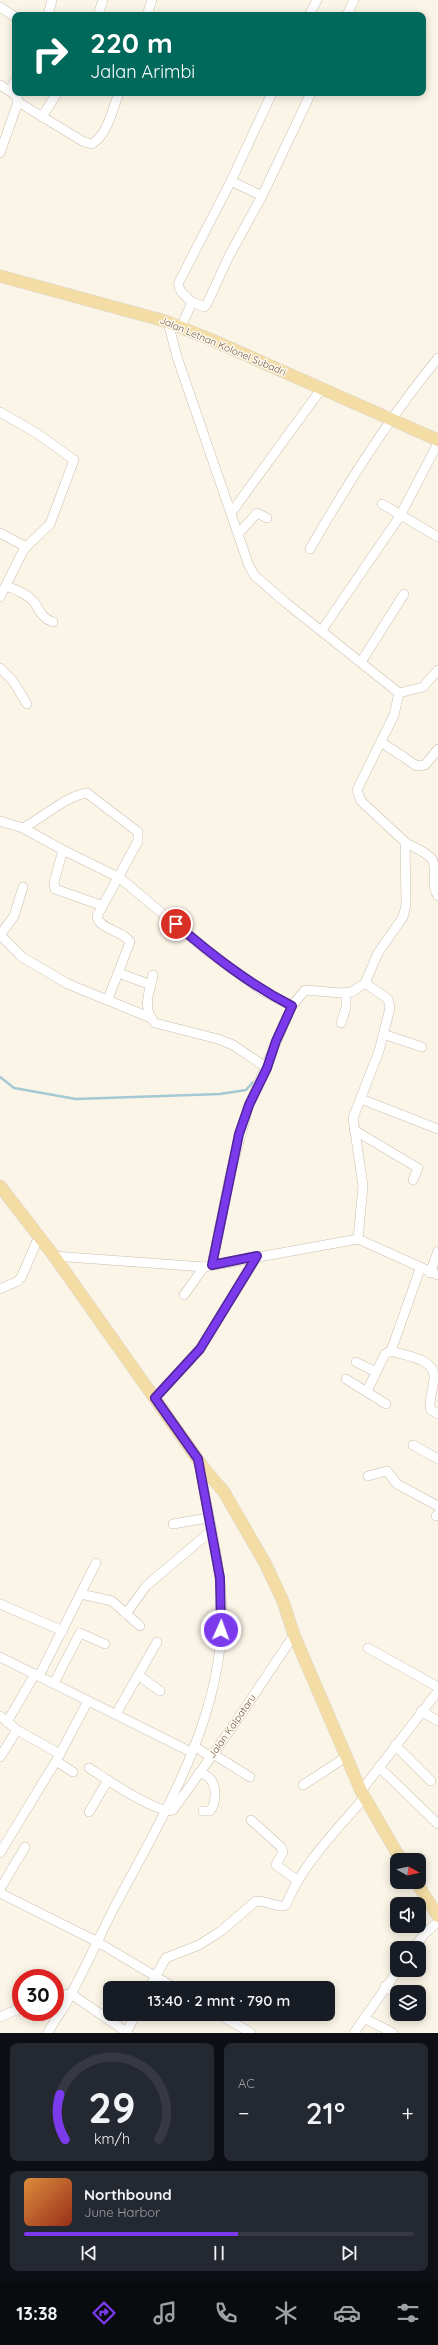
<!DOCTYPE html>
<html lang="id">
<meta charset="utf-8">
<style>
:root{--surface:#171b24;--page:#242831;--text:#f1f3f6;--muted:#9ea1a6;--line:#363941;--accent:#7c3aed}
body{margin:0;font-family:Quicksand,sans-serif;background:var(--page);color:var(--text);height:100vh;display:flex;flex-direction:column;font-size:15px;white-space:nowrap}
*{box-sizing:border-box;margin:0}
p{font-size:13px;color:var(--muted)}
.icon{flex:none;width:22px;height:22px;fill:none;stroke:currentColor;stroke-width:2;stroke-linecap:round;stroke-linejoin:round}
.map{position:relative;height:2033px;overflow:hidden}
.drawer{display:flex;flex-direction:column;gap:10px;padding:10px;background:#0d0f14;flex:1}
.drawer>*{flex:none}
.banner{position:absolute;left:12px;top:12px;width:414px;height:84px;border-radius:8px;box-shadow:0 2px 10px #0003;background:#00695c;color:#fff;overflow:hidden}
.needle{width:26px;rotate:98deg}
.fabs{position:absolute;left:390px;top:1853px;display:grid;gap:8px}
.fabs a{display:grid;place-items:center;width:36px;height:36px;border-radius:8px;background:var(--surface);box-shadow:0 2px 10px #0003;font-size:20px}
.speed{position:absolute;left:12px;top:1969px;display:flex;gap:8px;font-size:20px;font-weight:700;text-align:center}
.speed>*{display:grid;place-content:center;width:52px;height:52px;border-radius:50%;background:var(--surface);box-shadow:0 2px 10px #0003;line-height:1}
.speed .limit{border:6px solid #d22;background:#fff;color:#111}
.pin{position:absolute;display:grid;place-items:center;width:34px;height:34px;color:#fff;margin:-17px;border:2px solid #fff;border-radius:50%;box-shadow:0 1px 4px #0007}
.me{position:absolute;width:44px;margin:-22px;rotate:2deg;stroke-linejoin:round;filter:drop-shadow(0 0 3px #0008)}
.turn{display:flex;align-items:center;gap:14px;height:84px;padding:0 12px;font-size:18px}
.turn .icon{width:52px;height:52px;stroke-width:2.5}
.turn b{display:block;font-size:28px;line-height:34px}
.big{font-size:30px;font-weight:600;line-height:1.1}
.drawer .widget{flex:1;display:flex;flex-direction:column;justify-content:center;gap:6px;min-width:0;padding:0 14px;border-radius:8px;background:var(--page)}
.drawer .dial{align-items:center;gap:0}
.dial svg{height:104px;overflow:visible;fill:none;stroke:var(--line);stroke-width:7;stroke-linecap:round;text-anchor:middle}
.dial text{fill:var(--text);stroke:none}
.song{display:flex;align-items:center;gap:12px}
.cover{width:48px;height:48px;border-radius:6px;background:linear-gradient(135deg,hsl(30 70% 55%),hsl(10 70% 35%))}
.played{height:4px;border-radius:2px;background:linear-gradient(90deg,var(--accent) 55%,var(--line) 55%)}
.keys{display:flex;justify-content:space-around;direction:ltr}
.heat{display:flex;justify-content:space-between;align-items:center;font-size:22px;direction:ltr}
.drawer .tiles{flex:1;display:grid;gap:10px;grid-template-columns:1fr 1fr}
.widget:last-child{grid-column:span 2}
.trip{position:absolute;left:103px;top:1981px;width:232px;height:40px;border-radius:8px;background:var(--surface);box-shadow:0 2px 10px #0003;font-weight:600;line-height:40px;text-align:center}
.tab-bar{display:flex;height:64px;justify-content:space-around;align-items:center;background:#090b0e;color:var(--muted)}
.tab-bar .icon{width:28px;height:28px}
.tab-bar .selected{color:var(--accent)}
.tab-bar b{font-size:18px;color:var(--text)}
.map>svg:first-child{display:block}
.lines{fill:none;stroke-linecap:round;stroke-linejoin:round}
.stream{stroke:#a4c8d4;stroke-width:2.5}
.minor-casing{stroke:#ccbdae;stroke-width:10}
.major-casing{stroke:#dad5d1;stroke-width:13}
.minor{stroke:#fff;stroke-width:9}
.major{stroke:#f4dda5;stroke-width:12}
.route-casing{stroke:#51269a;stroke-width:10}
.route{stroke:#7c3aed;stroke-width:7}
.labels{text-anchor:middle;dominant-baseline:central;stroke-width:3;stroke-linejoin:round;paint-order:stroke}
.street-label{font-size:10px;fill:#725e4d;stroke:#fef8ed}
</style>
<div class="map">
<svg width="438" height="2033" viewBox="0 0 438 2033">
<rect width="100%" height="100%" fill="#fbf5e7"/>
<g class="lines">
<path class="stream" d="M0,1077L14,1088L76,1099L220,1094L246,1090L253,1082"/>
<defs>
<g id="minor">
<path d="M0,7L15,17"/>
<path d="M48,15L52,0"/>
<path d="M98,15L103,0"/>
<path d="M147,15L152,0"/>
<path d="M309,15L317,0"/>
<path d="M347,15L354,0"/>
<path d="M0,85L17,96L18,102L0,153"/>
<path d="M10,90L15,81"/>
<path d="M18,102L84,142L92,144C108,134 112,110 119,93"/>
<path d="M42,117L57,93"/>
<path d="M231,181L262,196"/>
<path d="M192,302L204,307L207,304L228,258L262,196L311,93"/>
<path d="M168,322L177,357L249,566L255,576L285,602L399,693"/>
<path d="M181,327L192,302C186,296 177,291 179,282L231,181L272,93"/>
<path d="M0,412L38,434L74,460L50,524L24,549L0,597"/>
<path d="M382,504L438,537"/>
<path d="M231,513L322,388"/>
<path d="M0,533L26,547"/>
<path d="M238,534L257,513L267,518"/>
<path d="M310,549C348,482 389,418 438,358"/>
<path d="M6,586C15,589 27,594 34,602C40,610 41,618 53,622"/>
<path d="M322,630L400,516L438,443"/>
<path d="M361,662L404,594"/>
<path d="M0,668L13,681L27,704"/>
<path d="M399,693L423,687L438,670"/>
<path d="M381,742L417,766L425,765L438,749"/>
<path d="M0,821L23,828L63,850L120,878L206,950L261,990L292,1006"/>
<path d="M23,828C42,818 68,795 87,793L138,832V841L97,916C98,929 124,931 130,942L108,999"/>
<path d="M405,842C413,847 426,852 432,859C438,871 430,885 438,896"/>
<path d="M63,850L54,882L55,889L103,906"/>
<path d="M0,935L22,957L68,984L151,1018"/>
<path d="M0,935L14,916L23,887"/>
<path d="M119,973L151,985"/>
<path d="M153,975C150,992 141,1007 155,1023L218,1039L233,1045L267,1068"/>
<path d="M341,1023L346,1008V993"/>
<path d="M383,1034L422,1047"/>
<path d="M361,1099L438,1129"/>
<path d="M354,1130L418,1168L413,1180"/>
<path d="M358,1239L363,1186L353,1118L379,1051L390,1008L388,999L365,983"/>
<path d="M54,1256L204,1267L358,1239L438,1275"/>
<path d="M212,1265L230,1175L249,1105L292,1006L305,990L341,993L352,992L365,983L378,953L403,917L406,905L405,842L361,801L357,790L394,715L399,693"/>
<path d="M420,1269L391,1351C406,1356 436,1358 434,1379C433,1388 430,1397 430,1407L431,1410L438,1414"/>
<path d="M430,1273L438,1251"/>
<path d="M0,1289L18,1281L22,1276L39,1236"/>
<path d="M184,1295L204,1267"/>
<path d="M356,1362L376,1372"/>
<path d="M346,1379L386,1404"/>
<path d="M367,1391L385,1354L391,1351"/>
<path d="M155,1398L200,1349L257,1256"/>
<path d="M413,1445L438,1459"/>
<path d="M368,1476L387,1471L397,1484L438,1506"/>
<path d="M436,1516L438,1514"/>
<path d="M173,1524L208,1518"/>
<path d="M81,1594L112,1601L140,1626"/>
<path d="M0,1604L63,1631"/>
<path d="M126,1614L146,1586L211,1531"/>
<path d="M368,1648L438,1687"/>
<path d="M0,1657L191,1752"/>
<path d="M138,1675L160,1691"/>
<path d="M39,1676L96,1563"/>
<path d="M54,1683L80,1633L105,1644"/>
<path d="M421,1711L438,1721"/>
<path d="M116,1714L157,1642"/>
<path d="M0,1716L17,1730L60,1754"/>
<path d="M7,1722L35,1674"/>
<path d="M395,1745L431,1781"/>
<path d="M194,1746L211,1757"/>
<path d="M213,1754L250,1777"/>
<path d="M0,1757L17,1730"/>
<path d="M56,1761L73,1772"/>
<path d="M379,1767L438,1824"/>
<path d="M89,1768C103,1777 158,1815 173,1810L233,1726L294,1635"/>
<path d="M200,1772C203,1774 209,1776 211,1780C217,1788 216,1804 210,1811H203"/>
<path d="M303,1785L346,1757"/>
<path d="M361,1791L438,1691"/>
<path d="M89,1812L108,1780"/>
<path d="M251,1820L281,1847L283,1852L276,1865L297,1880"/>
<path d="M0,1853L56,1761L88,1701"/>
<path d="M0,1889L25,1847"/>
<path d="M0,1893L96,1941L175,1988"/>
<path d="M414,1948L425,1933L438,1922"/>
<path d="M385,1986L397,1994"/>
<path d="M149,1988L166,1958L199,1945L221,1931L256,1901C266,1900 278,1909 286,1905C302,1864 336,1831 364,1798"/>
<path d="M55,1996L71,1994L128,2033"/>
<path d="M218,2014L251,2033"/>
<path d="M0,2017L21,2008"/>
<path d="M364,2018L393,2033"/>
<path d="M48,2033C54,2020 64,2009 70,1996C86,1967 99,1937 114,1908C162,1817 221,1723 222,1616C222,1564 207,1513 199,1462"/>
<path d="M126,2033L136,2014"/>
<path d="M354,2033L398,1970"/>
</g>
<g id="major">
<path d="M0,276L165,321L212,340L438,440"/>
<path d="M0,1186L54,1256L206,1471L224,1492L265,1563L283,1601L294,1635L361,1791L401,1860"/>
<path d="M416,1882L438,1916"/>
</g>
</defs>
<use href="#minor" class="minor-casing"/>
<use href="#major" class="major-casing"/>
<use href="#minor" class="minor"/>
<use href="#major" class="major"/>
</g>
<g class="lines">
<defs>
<path id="route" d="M176,924C212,955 249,984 292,1006L276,1041L267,1068L249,1105L239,1134L212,1265L257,1256L200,1349L155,1398L198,1459L220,1578L221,1630"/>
</defs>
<use href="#route" class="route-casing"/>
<use href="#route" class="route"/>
</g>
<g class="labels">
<g class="street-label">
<text transform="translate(223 346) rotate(23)">Jalan Letnan Kolonel Subadri</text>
<text transform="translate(232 1726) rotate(-55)">Jalan Kalpataru</text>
</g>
</g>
</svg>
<div class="fabs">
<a><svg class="needle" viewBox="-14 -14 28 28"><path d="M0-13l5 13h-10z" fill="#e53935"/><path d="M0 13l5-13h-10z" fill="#9ea1a6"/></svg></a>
<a><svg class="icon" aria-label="sound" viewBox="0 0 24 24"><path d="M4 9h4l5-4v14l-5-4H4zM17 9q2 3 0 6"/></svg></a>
<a><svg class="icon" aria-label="search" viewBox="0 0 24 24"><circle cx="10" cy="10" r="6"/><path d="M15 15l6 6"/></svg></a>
<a><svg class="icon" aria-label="layers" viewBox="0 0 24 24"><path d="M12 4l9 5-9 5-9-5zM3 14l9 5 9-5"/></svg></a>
</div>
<div class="speed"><div class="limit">30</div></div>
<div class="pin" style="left:176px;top:924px;background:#d93025"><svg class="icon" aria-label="arrive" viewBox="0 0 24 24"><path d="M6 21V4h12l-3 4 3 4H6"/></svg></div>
<svg class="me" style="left:221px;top:1630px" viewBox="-20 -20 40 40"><circle r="17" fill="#7c3aed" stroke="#fff" stroke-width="3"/><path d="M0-11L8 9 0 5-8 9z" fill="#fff"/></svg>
<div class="trip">13:40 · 2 mnt · 790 m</div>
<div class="banner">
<div class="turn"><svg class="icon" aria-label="right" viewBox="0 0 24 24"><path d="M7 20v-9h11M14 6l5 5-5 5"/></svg><div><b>220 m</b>Jalan Arimbi</div></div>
</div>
</div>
<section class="drawer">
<div class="tiles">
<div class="widget dial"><svg viewBox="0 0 100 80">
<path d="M14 69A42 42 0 1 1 86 69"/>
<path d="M14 69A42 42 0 0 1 10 34" stroke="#7c3aed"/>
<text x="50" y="56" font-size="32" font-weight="700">29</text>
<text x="50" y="72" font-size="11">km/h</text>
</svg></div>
<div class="widget"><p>AC</p>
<div class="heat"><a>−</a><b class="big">21°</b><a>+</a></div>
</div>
<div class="widget">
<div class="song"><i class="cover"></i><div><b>Northbound</b><p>June Harbor</p></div></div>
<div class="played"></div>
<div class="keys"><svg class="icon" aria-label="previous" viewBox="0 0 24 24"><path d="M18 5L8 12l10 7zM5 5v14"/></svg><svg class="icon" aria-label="pause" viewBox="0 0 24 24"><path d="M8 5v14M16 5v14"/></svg><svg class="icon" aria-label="next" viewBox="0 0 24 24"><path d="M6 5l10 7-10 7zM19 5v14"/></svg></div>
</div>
</div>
</section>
<nav class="tab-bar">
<b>13:38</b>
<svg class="icon selected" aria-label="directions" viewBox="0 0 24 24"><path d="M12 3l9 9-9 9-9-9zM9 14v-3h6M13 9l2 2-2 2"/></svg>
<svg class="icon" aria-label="music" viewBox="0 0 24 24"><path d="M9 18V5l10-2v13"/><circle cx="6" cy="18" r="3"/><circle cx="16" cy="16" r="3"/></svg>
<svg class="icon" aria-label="phone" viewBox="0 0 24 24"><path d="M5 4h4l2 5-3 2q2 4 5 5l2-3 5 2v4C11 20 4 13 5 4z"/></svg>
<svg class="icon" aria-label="climate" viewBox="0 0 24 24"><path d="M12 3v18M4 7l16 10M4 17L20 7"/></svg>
<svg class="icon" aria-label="car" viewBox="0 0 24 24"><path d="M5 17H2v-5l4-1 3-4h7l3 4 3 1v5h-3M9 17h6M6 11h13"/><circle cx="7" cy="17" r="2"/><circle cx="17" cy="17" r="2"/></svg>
<svg class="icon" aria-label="filters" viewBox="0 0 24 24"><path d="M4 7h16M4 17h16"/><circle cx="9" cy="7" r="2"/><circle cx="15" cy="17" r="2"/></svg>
</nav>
